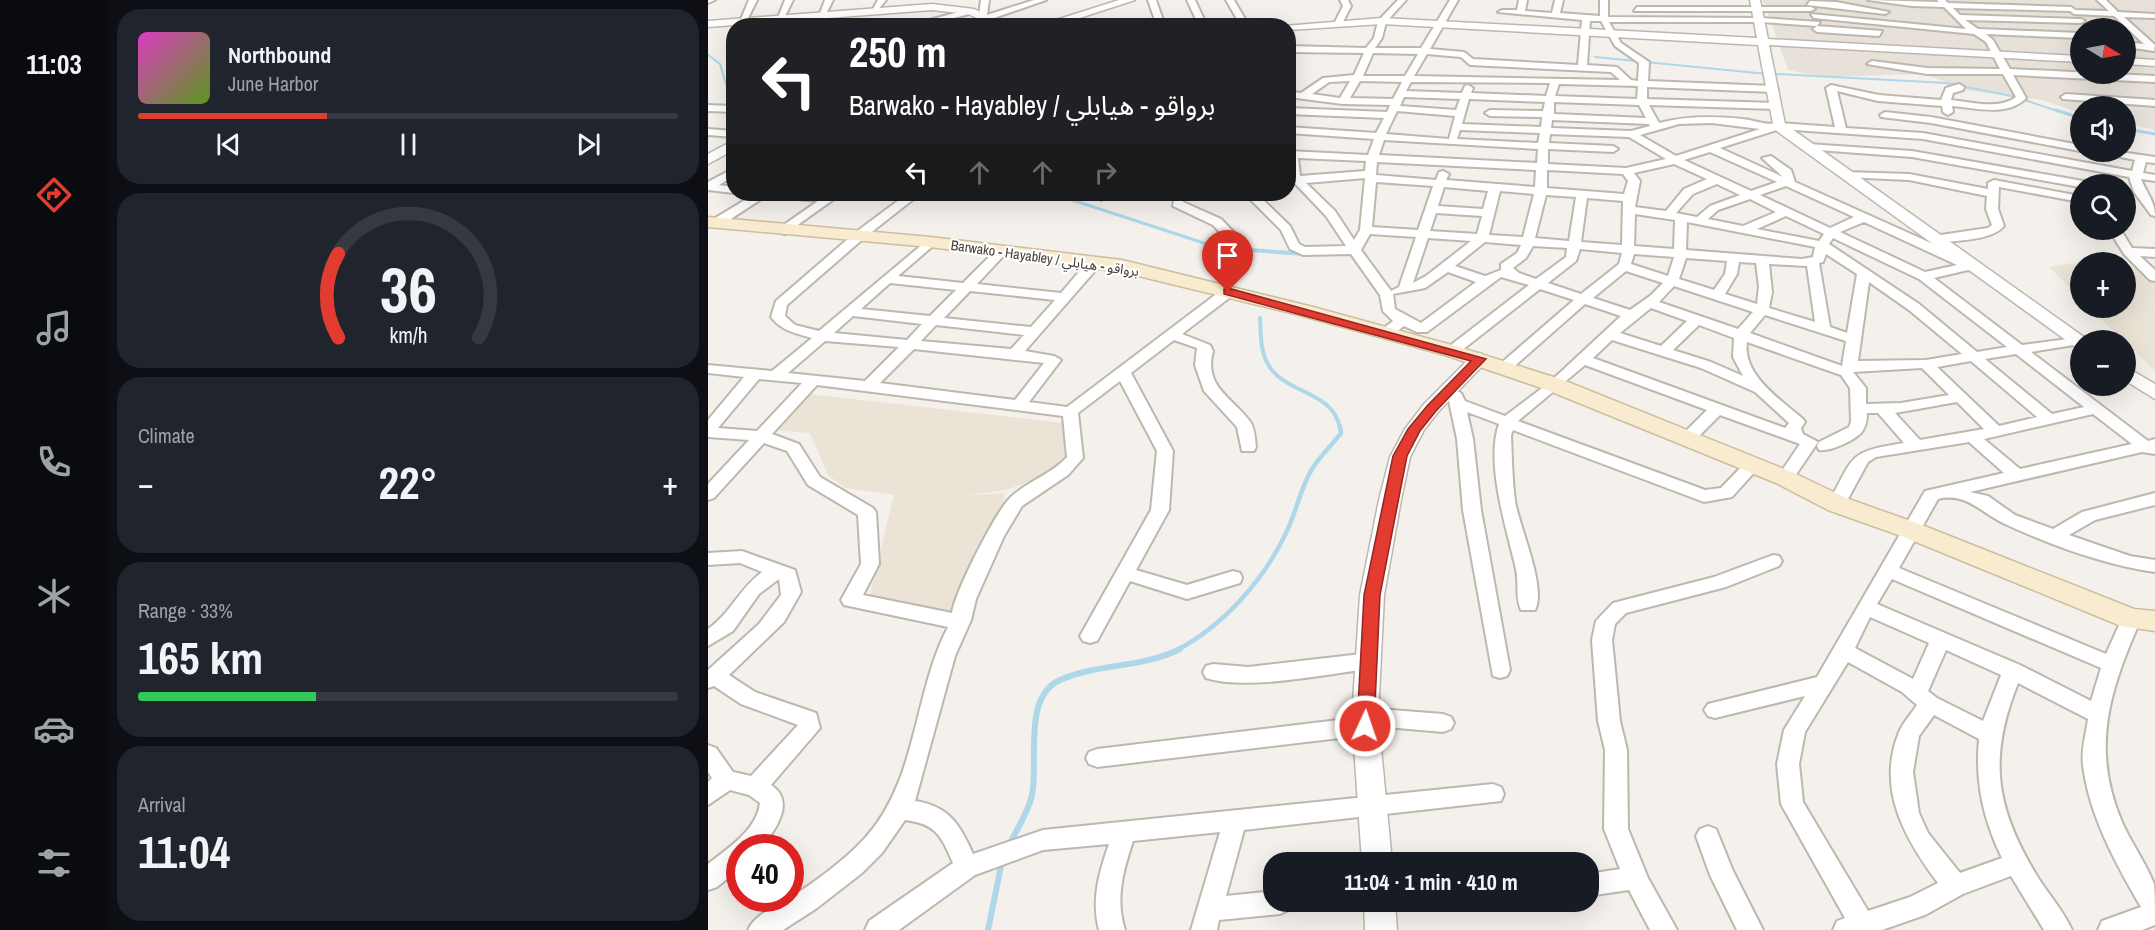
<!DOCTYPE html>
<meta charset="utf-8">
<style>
:root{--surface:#171b24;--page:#20242c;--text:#f1f3f6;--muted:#9ea1a6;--line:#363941;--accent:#e43b31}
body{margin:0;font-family:"Archivo Narrow","Noto Sans Arabic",sans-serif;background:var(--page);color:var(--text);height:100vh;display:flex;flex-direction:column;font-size:22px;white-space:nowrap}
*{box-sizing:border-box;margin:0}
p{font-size:20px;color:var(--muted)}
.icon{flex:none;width:33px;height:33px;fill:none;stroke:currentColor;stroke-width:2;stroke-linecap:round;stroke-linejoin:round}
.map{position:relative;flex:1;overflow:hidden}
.side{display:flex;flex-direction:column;gap:9px;padding:9px;background:#0d0f14;width:600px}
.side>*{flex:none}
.hud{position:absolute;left:18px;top:18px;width:570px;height:183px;border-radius:24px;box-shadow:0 6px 24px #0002;background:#202124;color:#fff;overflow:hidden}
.needle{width:39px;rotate:100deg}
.controls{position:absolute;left:1362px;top:18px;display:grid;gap:12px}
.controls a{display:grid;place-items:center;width:66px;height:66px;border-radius:50%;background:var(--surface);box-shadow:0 6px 24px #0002;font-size:30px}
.speed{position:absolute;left:18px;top:834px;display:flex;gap:12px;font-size:30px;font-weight:700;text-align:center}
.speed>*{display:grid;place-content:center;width:78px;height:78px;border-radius:50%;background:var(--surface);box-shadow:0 6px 24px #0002;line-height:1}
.speed .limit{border:9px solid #d22;background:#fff;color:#111}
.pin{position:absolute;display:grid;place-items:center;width:51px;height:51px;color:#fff;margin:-62px -26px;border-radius:50% 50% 50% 0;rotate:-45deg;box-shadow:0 0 6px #0007}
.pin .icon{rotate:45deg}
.me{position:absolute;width:66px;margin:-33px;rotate:3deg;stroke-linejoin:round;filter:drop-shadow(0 0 4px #0008)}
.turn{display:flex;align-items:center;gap:21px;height:126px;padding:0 24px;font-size:27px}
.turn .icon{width:78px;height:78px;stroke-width:2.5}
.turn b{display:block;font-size:42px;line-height:51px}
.lanes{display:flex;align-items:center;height:57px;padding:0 24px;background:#0003;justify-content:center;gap:30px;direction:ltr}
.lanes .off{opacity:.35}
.big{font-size:45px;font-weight:700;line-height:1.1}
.side .tile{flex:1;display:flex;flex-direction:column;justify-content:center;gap:9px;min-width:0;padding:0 21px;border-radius:24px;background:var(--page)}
.side .dial{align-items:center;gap:0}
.dial svg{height:156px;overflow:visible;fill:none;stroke:var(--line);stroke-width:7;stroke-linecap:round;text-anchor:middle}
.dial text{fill:var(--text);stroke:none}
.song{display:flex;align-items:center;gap:18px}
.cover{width:72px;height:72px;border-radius:9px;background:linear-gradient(135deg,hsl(310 70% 55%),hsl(90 70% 35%))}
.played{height:6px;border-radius:3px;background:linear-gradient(90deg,var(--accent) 35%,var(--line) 35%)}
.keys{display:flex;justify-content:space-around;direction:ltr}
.heat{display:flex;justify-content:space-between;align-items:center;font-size:33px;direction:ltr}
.charge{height:9px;border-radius:4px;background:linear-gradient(90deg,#34c759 33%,var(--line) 0)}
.trip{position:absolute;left:555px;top:852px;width:336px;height:60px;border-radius:24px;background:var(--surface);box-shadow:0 6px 24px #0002;font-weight:700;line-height:60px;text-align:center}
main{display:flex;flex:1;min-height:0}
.tabs{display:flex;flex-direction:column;width:108px;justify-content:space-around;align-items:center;background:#090b0e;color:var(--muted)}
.tabs .icon{width:42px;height:42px}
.tabs .on{color:var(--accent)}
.tabs b{font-size:27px;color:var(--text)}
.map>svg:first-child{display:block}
.residential{fill:#e7e1d9;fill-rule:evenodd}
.education{fill:#ebe3d6}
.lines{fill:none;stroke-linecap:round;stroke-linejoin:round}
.stream-far4{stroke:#aed7ea;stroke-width:2}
.stream-far3{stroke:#aed7ea;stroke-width:3}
.stream-far2{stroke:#aed7ea;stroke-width:4}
.stream-far1{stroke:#aed7ea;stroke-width:4.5}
.stream{stroke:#aed7ea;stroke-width:6}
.minor-casing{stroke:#beb7ae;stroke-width:4}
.tertiary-casing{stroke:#beb7ae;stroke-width:3}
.secondary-casing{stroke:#cebd9f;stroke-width:3}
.minor{fill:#fff;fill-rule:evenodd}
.tertiary{fill:#fff;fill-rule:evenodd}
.secondary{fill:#f9ebcf;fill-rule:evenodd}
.route{fill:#e43b31;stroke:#942620;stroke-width:1.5}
.labels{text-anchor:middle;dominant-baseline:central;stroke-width:4.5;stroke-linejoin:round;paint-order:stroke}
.far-street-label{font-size:14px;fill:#474039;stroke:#fff}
</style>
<main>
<nav class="tabs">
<b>11:03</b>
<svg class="icon on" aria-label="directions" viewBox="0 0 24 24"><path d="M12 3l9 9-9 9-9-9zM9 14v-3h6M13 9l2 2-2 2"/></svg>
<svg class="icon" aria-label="music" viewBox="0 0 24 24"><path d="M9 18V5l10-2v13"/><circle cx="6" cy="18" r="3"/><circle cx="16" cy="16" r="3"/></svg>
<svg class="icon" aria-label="phone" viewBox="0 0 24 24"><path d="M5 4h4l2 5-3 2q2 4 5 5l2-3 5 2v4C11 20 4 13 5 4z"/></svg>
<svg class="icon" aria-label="climate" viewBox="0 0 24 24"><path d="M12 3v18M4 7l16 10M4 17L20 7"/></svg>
<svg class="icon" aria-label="car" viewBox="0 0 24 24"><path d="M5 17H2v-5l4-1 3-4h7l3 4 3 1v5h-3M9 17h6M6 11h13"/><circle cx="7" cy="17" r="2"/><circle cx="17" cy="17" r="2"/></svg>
<svg class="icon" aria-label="filters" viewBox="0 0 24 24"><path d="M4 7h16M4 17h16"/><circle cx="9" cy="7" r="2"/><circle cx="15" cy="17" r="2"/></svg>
</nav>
<section class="side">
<div class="tile">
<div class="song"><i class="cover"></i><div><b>Northbound</b><p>June Harbor</p></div></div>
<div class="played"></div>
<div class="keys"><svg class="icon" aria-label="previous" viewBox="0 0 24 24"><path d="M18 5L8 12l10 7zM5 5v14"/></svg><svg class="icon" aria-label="pause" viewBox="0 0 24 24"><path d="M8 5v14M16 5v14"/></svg><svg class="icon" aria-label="next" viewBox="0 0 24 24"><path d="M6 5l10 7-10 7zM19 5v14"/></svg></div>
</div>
<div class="tile dial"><svg viewBox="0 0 100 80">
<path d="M14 69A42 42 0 1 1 86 69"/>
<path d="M14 69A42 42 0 0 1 14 26" stroke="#e43b31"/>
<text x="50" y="56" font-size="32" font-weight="700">36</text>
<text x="50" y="72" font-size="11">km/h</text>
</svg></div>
<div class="tile"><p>Climate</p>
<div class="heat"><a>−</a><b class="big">22°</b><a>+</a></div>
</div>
<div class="tile"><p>Range · 33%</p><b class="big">165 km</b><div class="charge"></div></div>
<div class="tile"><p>Arrival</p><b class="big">11:04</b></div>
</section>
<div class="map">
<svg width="1447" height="930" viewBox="0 0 1447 930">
<rect width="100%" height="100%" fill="#f4f0eb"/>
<path class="residential" d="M1055,0H1447V130L1418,123V106H1372V113L1334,100L1259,90L1217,74L1114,77L1080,70ZM1372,28H1418V74H1372Z"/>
<g class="education">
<path d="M1409,257L1417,262H1372V298L1341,267Z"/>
<path d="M1418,263L1447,282V371L1382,308H1418Z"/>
<path d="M101,394L356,423L359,459L343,474L298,490L256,496L296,493L297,515L251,613L161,598L186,495L137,488L120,475L102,433L64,430Z"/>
</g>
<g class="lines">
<g class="stream-far4">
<path d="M0,55L12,64L18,84L26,88"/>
<path d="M887,57L1049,73L1238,83L1308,97L1352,112"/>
</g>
<g class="stream-far3">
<path d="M1348,110L1372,118"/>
<path d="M1418,129L1447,134"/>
<path d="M346,194L502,245L539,248L544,251"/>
</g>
<g class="stream-far2">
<path d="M542,250L597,254"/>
<path d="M605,254H624"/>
<path d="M552,318C553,333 552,351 560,364C577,395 624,389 632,428"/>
</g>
<path class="stream-far1" d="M469,650C515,626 556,580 578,533C588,513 592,489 604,469C612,456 624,445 633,433L632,426"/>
<g class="stream">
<path d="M301,845C309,829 320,813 324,795C331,762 314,697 352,680C390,663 435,668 472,649"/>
<path d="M280,930L294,861"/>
</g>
<defs>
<g id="minor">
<path d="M0,0H7L0,3Z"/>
<path d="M41,0H49L37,24H31Z"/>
<path d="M77,0H85L75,20H69Z"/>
<path d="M117,0H125L117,16H111Z"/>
<path d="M170,0H178L169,11L165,9Z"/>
<path d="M273,0H281L279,15L326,0H338L286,18H291V22L260,26L281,19L271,15Z"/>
<path d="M440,0H448L457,26H449Z"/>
<path d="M479,0H487L499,26H491Z"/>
<path d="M518,0H526L541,26H533Z"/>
<path d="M632,0H640L643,6L635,22L631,24L627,22L635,6Z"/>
<path d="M690,0H698L678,22L674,38L667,48H713L742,0H750L722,49L756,52L765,59L870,65L874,20L790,12L794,10H809L811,0H819L817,11L844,13L847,0H855L852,13L892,16V0H900V17L1053,18L1112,22L1109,26L1174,31L1171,36L1109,32L1105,29L1109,26L1053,22H901L913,43L941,62L940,81L1065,86L1070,89L1065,92L939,87V99L1067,103L1072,106L1067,109L941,105L951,123C978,116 1006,116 1034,119C1047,120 1058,126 1071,123L1127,127L1118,88L1123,85L1171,95L1233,100L1238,88L1251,84L1256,87L1255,90L1245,93L1243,100C1263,102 1291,110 1308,97L1295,74H1219L1159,64L1164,61L1219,68L1292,69L1278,42L1266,34L1106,18L1103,14L1258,29L1236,7L1204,6L1160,0L1231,2L1229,0H1237L1240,3L1363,7L1367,10L1401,11L1389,0H1398L1410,12L1447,14V18L1416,17L1447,45L1446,51L1418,47V42L1436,44L1406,16L1366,14L1362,11L1245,8L1252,15L1373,19L1377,21L1373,23L1257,20L1270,29L1372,33V38L1278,34L1285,40L1302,69L1447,76V82L1305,75L1318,98C1300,117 1268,108 1244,106L1245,112L1240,115L1235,112L1234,106L1170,101L1129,91L1138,128L1215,133L1424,171L1427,160L1389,152H1412L1447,157V163L1438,162L1435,173L1447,175V181L1433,179C1438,192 1447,201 1447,216L1443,215L1426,192L1421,177L1215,139L1072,129L1012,148L1075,177L1054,158L1063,156L1083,170L1087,182L1272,265V271L1260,270L1226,278L1314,345L1375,337L1377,340H1372V344L1323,352L1440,441L1447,439V454L1434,452L1262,492L1280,496L1307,515L1345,529L1374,512L1447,493V505L1387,520L1361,535L1422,556L1447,560V572C1396,565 1343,545 1297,524C1273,513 1259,492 1230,499L1191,568L1398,654L1416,614L1423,612L1430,614L1433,619C1402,689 1382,748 1414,822C1423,843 1438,863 1446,884C1447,895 1447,913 1447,925L1434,930H1390L1394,921L1433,907C1408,864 1381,815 1375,765C1373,750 1378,734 1380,719L1310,683C1280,758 1287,807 1329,876C1340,894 1355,910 1364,930H1336L1303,876L1255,894L1217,915L1174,930H1125L1129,921L1137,918L1073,804L1069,764L1076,730L1097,696L1007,718L1000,716L996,710L1000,704L1109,677L1217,491L1296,473L1261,442L1168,457L1160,462L1135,508H1123L1120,504C1147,455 1139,452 1196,443L1170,413H1159C1159,420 1158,427 1153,433C1145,441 1122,452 1111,450L1109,446L1111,442L1141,427L1143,422L1142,388L1133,375L1039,342C1034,375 1073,400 1095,419L1097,422L1093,428L1095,434L1110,442L1083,482L1077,483L1069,478L1092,444L1012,415L985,442H973L971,439L973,436L999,410L877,365L810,421L997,490L1013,488L1038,462L1044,461L1052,466L1024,497L996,502L805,430L803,435C804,457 804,479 807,501C811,526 839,588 827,610H813C807,598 811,582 808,569C799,530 777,463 791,424L759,412L765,439L773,510L802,670L799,676L792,678L785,676L755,510L749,439L740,396L748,391L753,393L757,401L797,416L842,382L913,316L877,304L802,370H792L790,367L792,364L866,300L832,289L749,354H739L737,351L739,348L821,285L793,277L719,332H709L696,326L683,336H673V330L685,321L675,311L672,295L643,254L595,255L582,249L573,230L537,194H549L582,226L591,244L597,247L638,246L618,216L580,176V151L660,155L666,139L581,133L580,127L668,133L676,118L580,114V108L679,112L682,105L635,104L580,97V91L593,93L615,78L646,75L656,53L580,52V46L658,48L666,38L670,21ZM882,21H893L907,46L931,63L930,81L923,80L909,67L879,65ZM665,53L710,54L697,76H655ZM719,54L753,57L762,65L903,72L912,80L706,76ZM642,81L632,98L604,94L621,82ZM652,81L694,82L685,99L642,98ZM703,82L842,83L838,96L763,93L765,88L760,85L757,86L754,93L698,91ZM851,84L930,86L929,99L847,96ZM696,97L752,99L748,110L692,106ZM761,99L837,102L835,111L782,110L777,113L782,116L834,117L833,127L754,124ZM846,102L931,105L938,118L846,114ZM689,111L747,116L741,139L678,134ZM844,120L941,124L942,126L923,131L843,128ZM1004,123L1052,129L968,156L932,135L971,124ZM752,130L832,133L830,143L749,139ZM842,134L921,137L958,159L918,168L840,164V149L905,152L910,149L905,146L841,143ZM676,140L830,149L829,163L671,155ZM1002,152L1069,182L1043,191L976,160ZM590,158L658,161L657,171L592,176ZM669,162L828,170L827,187L738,180L741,174L735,171L731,172L728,180L668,175ZM966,164L999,179L976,189L958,211L927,207L932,181L926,173ZM839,170L915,174L920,181L916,194L839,188ZM657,178L652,230L646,240L627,211L598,183ZM668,182L725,186L710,230L664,227ZM1009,184L1032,195L1002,206L989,217L968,213L985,194ZM1078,186L1146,217L1122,228L1052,195ZM736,187L780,191L775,209L730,206ZM792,191L826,194L815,237L781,235ZM838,195L868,197L861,241L827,238ZM879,198L915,201L914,245L873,242ZM1042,199L1068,212L1035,226L1000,219L1010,210ZM728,213L774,216L769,234L722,231ZM927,214L967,220L966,249L926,246ZM1078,216L1116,234L1111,241L1049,229ZM979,222L1107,247L1105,257L1094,259L978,250ZM1156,222L1249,265L1217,272L1132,232ZM662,234L708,237L691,287L683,291L653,250ZM720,238L763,241L718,276L705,283ZM1125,238L1211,279L1299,347L1269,352L1211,304L1121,244ZM777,242L813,245L809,253L793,264V270L777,276L747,266ZM825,246L859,248L858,257L828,279L811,273L805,268L818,258ZM872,249L914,253L911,264L873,294L840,283L868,261ZM926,254L966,257L960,276L923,264ZM1118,254L1149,274L1139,333L1122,327L1111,263L1115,262ZM978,258L1019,261L1017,274L1006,290L971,279ZM1031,262L1048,263L1051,286L1049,304L1017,294L1029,274ZM1061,264L1099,266L1107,322L1061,308L1064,292ZM918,271L955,283L942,296L922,310L885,298ZM740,272L768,282L713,323L687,309L685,294L717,288ZM1161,282L1201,310L1254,354L1218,360L1150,361ZM966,286L1045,312L1030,329L951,302ZM943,308L979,321L953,346L912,333ZM1057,315L1138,341L1134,366L1042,333ZM991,325L1026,338L1025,357L1035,376L1003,362L965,350ZM904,340L993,368L1047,392L1081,423L1077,428L885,358ZM1308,354L1376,407L1344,414L1277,359ZM1263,361L1329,417L1291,426L1229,367ZM1214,368L1241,395L1193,403L1158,404V388L1145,372ZM1249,402L1276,429L1212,440L1187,413ZM1385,414L1424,444L1312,469L1276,439ZM1184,579L1393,668L1383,701L1312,665L1169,604ZM1162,617L1221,643L1205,679L1147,648ZM1238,650L1293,675L1275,721L1229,698L1220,691ZM1140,662L1194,692L1209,705C1203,714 1195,723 1191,732C1168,789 1197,839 1230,883L1202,897L1160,911L1095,802L1091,764L1097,732ZM1226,715L1271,739C1267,782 1275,819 1294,858L1252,873L1220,833L1211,813L1205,772L1211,736Z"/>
<path d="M1102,1L1128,2L1181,12L1177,14L1099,5Z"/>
<path d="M929,7H1103L1107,9L1103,11H926Z"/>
<path d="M262,9L265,13L215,26H199Z"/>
<path d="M1358,94L1447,100V106L1355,99L1353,97Z"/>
<path d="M0,105L26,106V112L0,111Z"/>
<path d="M1177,112L1223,117L1372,145V151L1223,123L1173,117L1172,115Z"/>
<path d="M0,129L26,131V137L0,135Z"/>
<path d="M1100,144L1204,151L1375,181L1381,184H1372V187L1204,157L1096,149V145Z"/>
<path d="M26,168V176L11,185L26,187V193L0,190V182Z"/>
<path d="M1139,172L1201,174L1280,189V183L1286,180L1372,196V202L1291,187L1290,209L1296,226C1283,241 1249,240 1230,243L1226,242V236L1280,228L1284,225L1278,209L1279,196L1201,180L1135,177L1133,175Z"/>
<path d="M47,194H133L77,234L73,233V227L110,201L58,196L12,226H4V220Z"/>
<path d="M199,194H212L156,238L79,305L77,316L87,325L111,331L222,238L226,239V245L190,276L255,283L290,248L294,247L300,251L269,284L353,293L382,259H392V265L317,351L346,356L353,360L321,402L359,407L515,289H525V295L474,334L502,345L505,351C495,388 526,398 543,423C547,430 547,440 548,447L546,451H534L529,427L496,391L487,365L489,348L466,340L423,373L465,451L461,510L428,570L479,585L525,571L532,573L534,578L532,583L479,599L422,581L389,641L382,643L375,641L372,636L443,510L449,451L412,381L370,413L375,458L360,475L314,506L296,536L268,599L263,620L247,656L207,801C241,806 252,825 265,854L335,830L785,784L793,787L796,794L793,801L536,830L518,896L566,891V902H584L581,910L572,914L511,920L509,930H483L512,832L425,841C415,871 407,899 417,930H391C383,900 391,873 401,844L335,850L267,875L191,930H157L161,921L245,863C233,836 229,824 197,820L174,853L154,873L109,908L75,930H40C47,914 69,906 82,898C108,881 136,861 157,838C210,780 205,694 240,627L136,605L133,600L153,564L150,515L100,485L79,451L56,443L6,498L0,500V484L41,440L0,437V420L36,377L0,373V365L64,371L104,338C87,333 74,331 63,317L68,301L148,232ZM182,283L248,290L222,316L153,309ZM262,291L347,300L323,327L236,318ZM145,316L214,324L199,340L126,333ZM228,325L316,335L303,349L213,341ZM117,341L191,347L157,381L80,373ZM206,349L336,363L307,400L172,383ZM51,379L94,383L49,431L10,428ZM109,385L355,416L359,457C343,475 319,481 302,498C287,513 247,592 244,613L155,595L171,564L168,512L165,508L112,477L91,444L64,434Z"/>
<path d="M391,194H405L393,200L387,197Z"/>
<path d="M467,194H477L475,202L513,219L538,245V251H530L505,225L465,206Z"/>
<path d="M1401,230H1413L1424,248L1447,249V257L1432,256L1447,270V281L1442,280L1416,254Z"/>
<path d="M34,551L87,570L93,592L76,622L21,675L47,692L108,713L112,728L63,785C88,801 68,830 53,848H32V868L9,887L0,890V864C20,848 49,830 52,803L41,795L22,790L0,805V782L4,778L0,772V745L8,748L25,772L43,776L90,725L33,704L6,686L0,688V670L51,624L73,595L71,579L51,594L25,631L0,646V629C23,613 30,590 54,572L32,563L0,565V553Z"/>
<path d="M1065,555L1071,556L1074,561L1071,566L1018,587L918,613L907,624L904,640L912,721L919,750L920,829L940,878L969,930H942L921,890L880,896V874L912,869L896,829L897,750L890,721L884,640L888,621L905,603L1006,577Z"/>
<path d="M662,653L669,656L672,661L669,666L662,669C616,674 540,691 498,678L495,672L498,666L505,664L540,667Z"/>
<path d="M657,708L735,714L743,717L746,723L743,729L735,732L667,726L665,732L657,735L389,767L381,764L378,758L381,752L389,749L647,718L650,711Z"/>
<path d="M1000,826L1008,829L1025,871L1055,930H1029L1002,875L988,836L992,829Z"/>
</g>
<g id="tertiary">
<path d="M411,0H427L347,26H329Z"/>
<path d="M1042,0H1052L1060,39L1372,56V62L1061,45L1077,124L1380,340H1372V347L1366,346L1066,129L1050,45L674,24L580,30V26H576L674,18L1049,38Z"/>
<path d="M224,4L266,9L302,26H287L260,14L224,10L0,27V21Z"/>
<path d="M1418,58L1447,60V66L1418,64Z"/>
<path d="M26,140V150L0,164V154Z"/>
<path d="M772,353L781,359L730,412L716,430L702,457L693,500L676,595L670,717L684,862H654L644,717L652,595L671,500L682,457L697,429L716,404L765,355Z"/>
<path d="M1418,367L1447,384V399L1418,381Z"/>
<path d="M656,902H687L689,930H657Z"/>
</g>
<path id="secondary" d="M0,217L222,237L414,260L605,307L751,347L855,380L1086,473L1138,498L1214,525L1426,609L1447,611V631L1413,626L1196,537L1120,510L1068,483L839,390L737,355L591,315L414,272L222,247L0,227Z"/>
</defs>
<use href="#minor" class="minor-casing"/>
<use href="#tertiary" class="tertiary-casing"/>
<use href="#secondary" class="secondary-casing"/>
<use href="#minor" class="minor"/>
<use href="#tertiary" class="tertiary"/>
<use href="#secondary" class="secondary"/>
</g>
<path class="route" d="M520,288L778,359L728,411L712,431L699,456L672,595L666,726L664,731L657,733L651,731L649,726L656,595L685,456L700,429L719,406L763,361L516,294V289Z"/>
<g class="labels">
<g class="far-street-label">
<text transform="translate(337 258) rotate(8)">Barwako - Hayabley / برواقو - هيابلي</text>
</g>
</g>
</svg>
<div class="controls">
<a><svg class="needle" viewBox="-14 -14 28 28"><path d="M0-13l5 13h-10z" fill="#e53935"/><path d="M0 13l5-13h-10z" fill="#9ea1a6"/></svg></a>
<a><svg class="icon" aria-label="sound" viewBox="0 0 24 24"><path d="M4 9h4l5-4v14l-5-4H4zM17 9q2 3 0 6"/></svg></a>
<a><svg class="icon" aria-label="search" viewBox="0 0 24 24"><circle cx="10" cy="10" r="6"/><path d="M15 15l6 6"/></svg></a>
<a>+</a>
<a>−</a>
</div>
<div class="speed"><div class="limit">40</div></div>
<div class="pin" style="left:520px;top:292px;background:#d93025"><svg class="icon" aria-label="arrive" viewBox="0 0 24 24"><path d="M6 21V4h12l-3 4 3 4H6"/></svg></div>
<svg class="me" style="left:657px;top:726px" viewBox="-20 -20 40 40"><circle r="17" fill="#e43b31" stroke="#fff" stroke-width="3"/><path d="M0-11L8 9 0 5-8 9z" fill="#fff"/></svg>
<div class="trip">11:04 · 1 min · 410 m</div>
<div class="hud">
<div class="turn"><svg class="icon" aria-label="left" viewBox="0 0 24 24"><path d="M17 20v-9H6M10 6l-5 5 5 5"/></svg><div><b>250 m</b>Barwako - Hayabley / برواقو - هيابلي</div></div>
<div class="lanes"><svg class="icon" aria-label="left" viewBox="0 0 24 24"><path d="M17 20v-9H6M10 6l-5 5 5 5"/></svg><svg class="icon off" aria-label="ahead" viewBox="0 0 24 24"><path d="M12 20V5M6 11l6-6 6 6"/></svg><svg class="icon off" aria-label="ahead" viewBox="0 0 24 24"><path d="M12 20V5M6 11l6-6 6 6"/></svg><svg class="icon off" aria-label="right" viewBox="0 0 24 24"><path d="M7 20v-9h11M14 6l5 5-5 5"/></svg></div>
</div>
</div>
</main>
